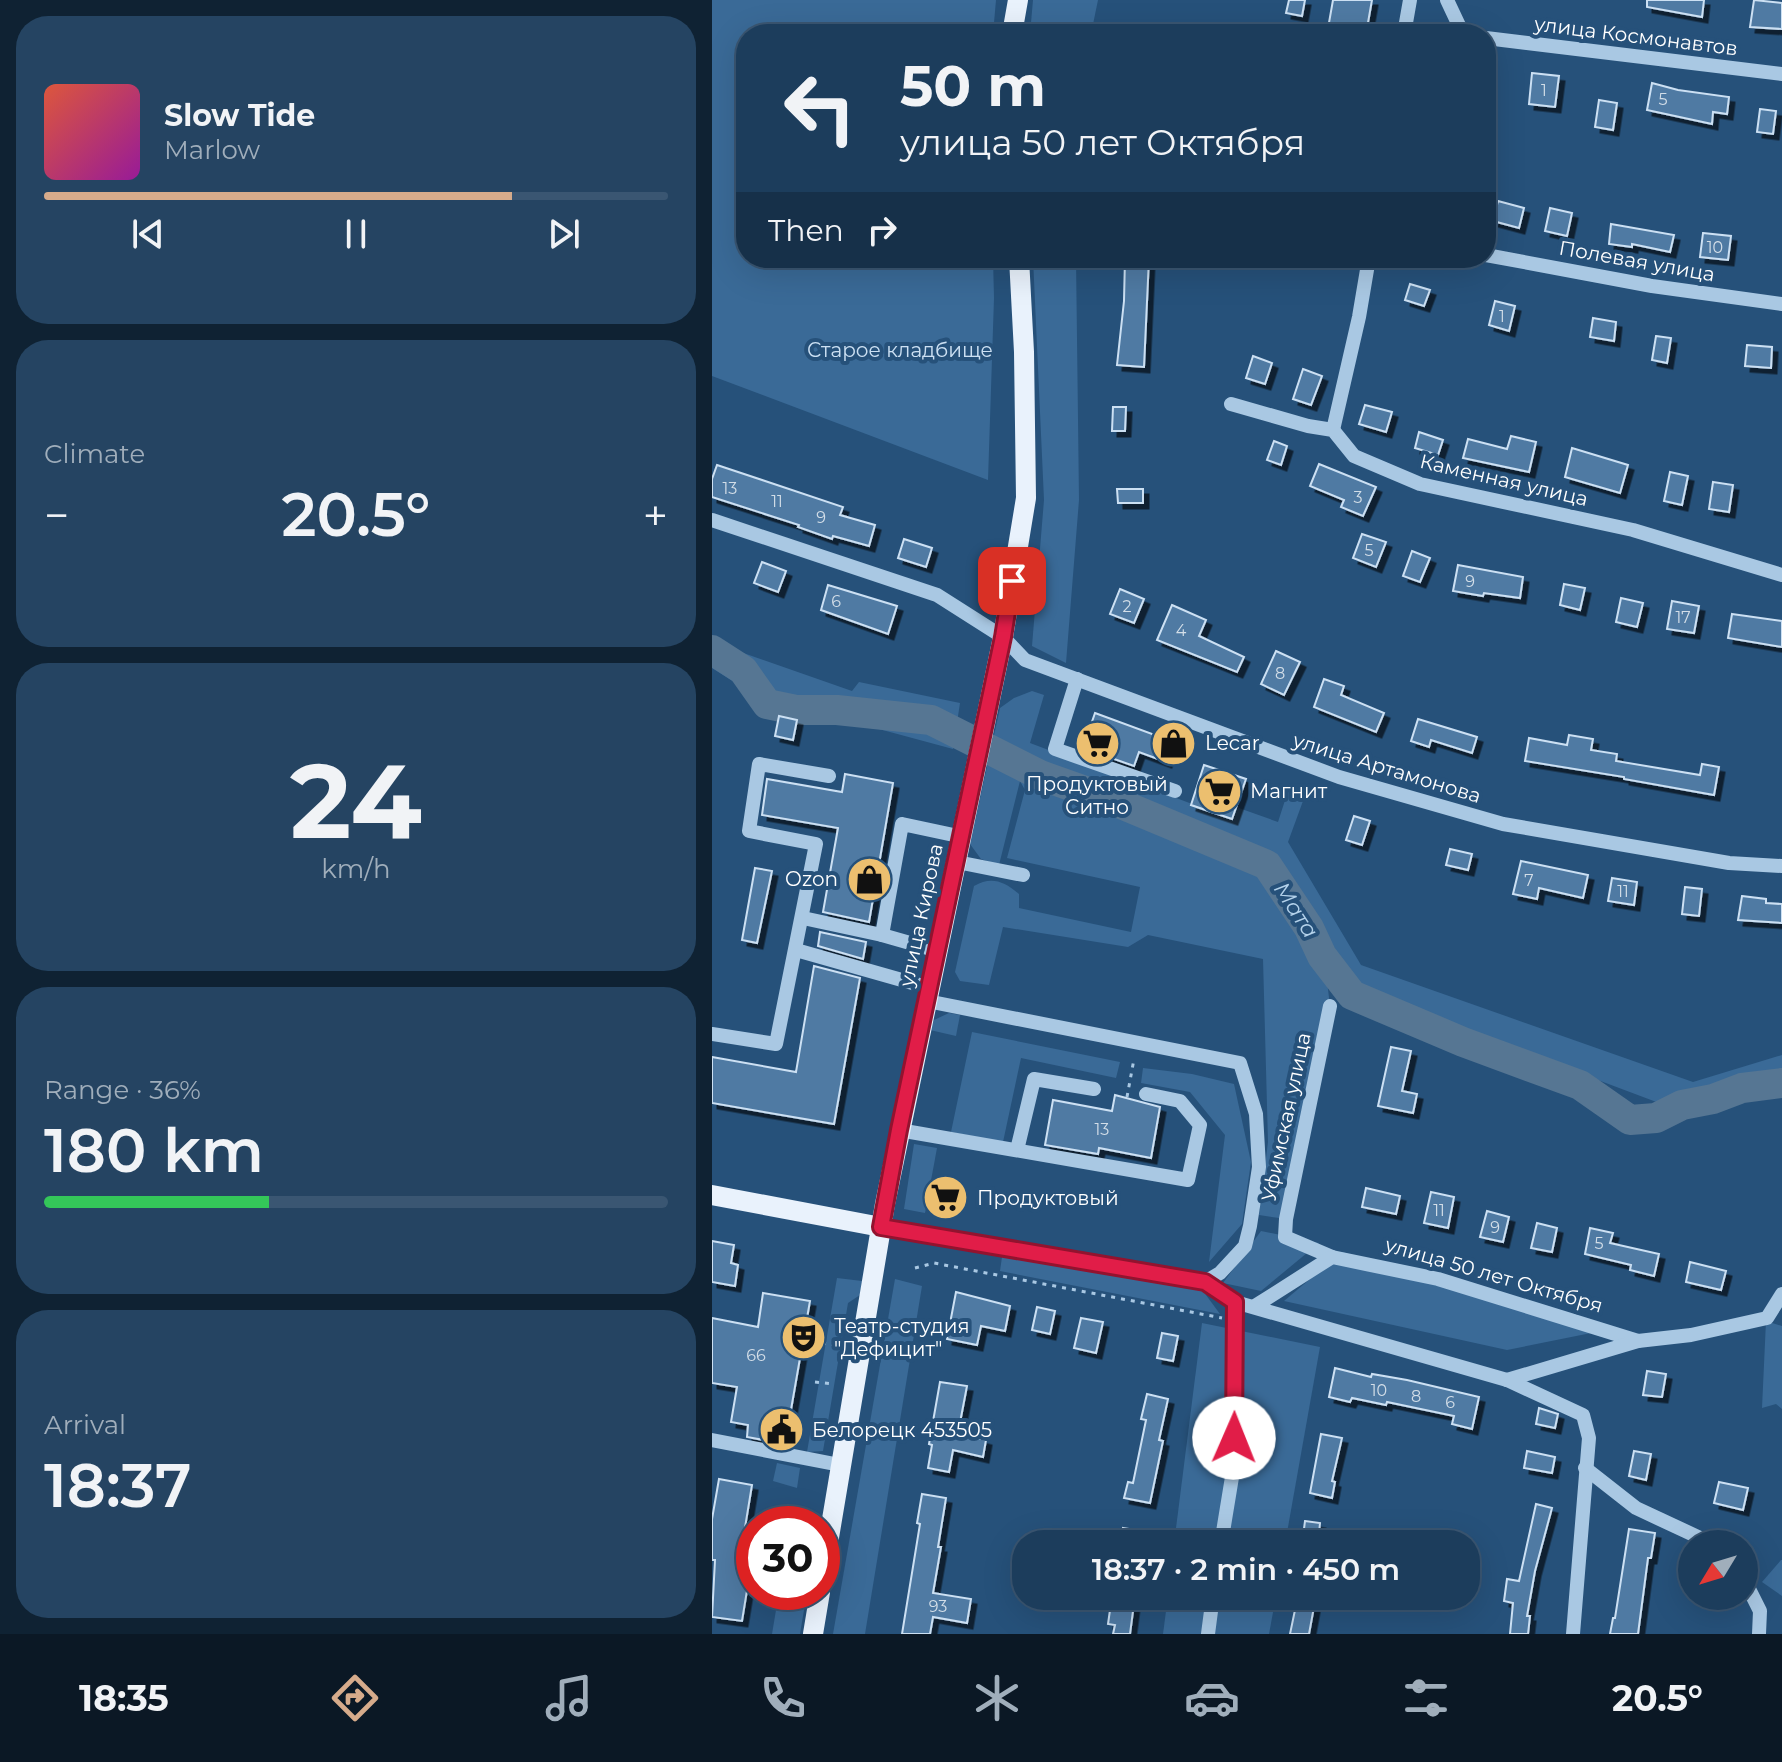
<!DOCTYPE html>
<meta charset="utf-8">
<style>
:root{--surface:#1c3d5c;--page:#254462;--text:#f1f3f6;--muted:#a0aebb;--line:#3a5672;--accent:#d6ab8b}
body{margin:0;font-family:Montserrat,sans-serif;background:var(--page);color:var(--text);height:100vh;display:flex;flex-direction:column;font-size:30px;white-space:nowrap}
*{box-sizing:border-box;margin:0}
p{font-size:26px;color:var(--muted)}
.icon{flex:none;width:44px;height:44px;fill:none;stroke:currentColor;stroke-width:2;stroke-linecap:round;stroke-linejoin:round}
.map{position:relative;flex:1;overflow:hidden}
.details{display:flex;flex-direction:column;gap:16px;padding:16px;background:#0f2233;width:712px}
.details>*{flex:none}
.guide{position:absolute;left:24px;top:24px;width:760px;height:244px;border-radius:32px;box-shadow:0 8px 32px #0002,0 0 0 2px var(--line);background:#1c3d5c;color:var(--text);overflow:hidden}
.needle{width:52px;rotate:232deg}
.controls{position:absolute;left:966px;top:1530px;display:grid;gap:16px}
.controls a{display:grid;place-items:center;width:80px;height:80px;border-radius:50%;background:var(--surface);box-shadow:0 8px 32px #0002,0 0 0 2px var(--line);font-size:40px}
.speed{position:absolute;left:24px;top:1506px;display:flex;gap:16px;font-size:40px;font-weight:700;text-align:center}
.speed>*{display:grid;place-content:center;width:104px;height:104px;border-radius:50%;background:var(--surface);box-shadow:0 8px 32px #0002,0 0 0 2px var(--line);line-height:1}
.speed .limit{border:12px solid #d22;background:#fff;color:#111}
.pin{position:absolute;display:grid;place-items:center;width:68px;height:68px;color:#fff;margin:-34px;border-radius:16px;box-shadow:0 4px 12px #0006}
.me{position:absolute;width:88px;margin:-44px;rotate:1deg;stroke-linejoin:round;filter:drop-shadow(0 0 6px #0008)}
.turn{display:flex;align-items:center;gap:28px;height:168px;padding:0 32px;font-size:36px}
.turn .icon{width:104px;height:104px;stroke-width:2.5}
.turn b{display:block;font-size:56px;line-height:68px}
.then{display:flex;align-items:center;height:76px;padding:0 32px;background:#0003;gap:16px;font-size:30px}
.big{font-size:60px;font-weight:600;line-height:1.1}
.details .tile{flex:1;display:flex;flex-direction:column;justify-content:center;gap:12px;min-width:0;padding:0 28px;border-radius:32px;background:var(--page)}
.details .dial{align-items:center;gap:0}
.dial b{font-size:104px;line-height:1}
.song{display:flex;align-items:center;gap:24px}
.cover{width:96px;height:96px;border-radius:12px;background:linear-gradient(135deg,hsl(10 70% 55%),hsl(300 70% 35%))}
.played{height:8px;border-radius:4px;background:linear-gradient(90deg,var(--accent) 75%,var(--line) 75%)}
.keys{display:flex;justify-content:space-around;direction:ltr}
.heat{display:flex;justify-content:space-between;align-items:center;font-size:44px;direction:ltr}
.charge{height:12px;border-radius:6px;background:linear-gradient(90deg,#34c759 36%,var(--line) 0)}
.trip{position:absolute;left:300px;top:1530px;width:468px;height:80px;border-radius:32px;background:var(--surface);box-shadow:0 8px 32px #0002,0 0 0 2px var(--line);font-weight:600;line-height:80px;text-align:center}
.tab-bar{display:flex;height:128px;justify-content:space-around;align-items:center;background:#0b1825;color:var(--muted)}
.tab-bar .icon{width:56px;height:56px}
.tab-bar .current{color:var(--accent)}
.tab-bar b{font-size:36px;color:var(--text)}
main{display:flex;flex:1;min-height:0}
.map>svg:first-child{display:block}
.green{fill:#3a6a97}
.lines{fill:none;stroke-linecap:round;stroke-linejoin:round}
.river{stroke:#567693;stroke-width:30}
.building{fill:#4f7aa3;stroke:#cce0f3;stroke-width:2;filter:url(#shadow)}
.path{stroke:#a9c8e3;stroke-width:3;stroke-dasharray:4 6;stroke-linecap:butt}
.minor{stroke:#a9c8e3;stroke-width:14}
.major{stroke:#e9f2fc;stroke-width:20}
.route-casing{stroke:#92132f;stroke-width:20}
.route{stroke:#e11d48;stroke-width:14}
.labels{text-anchor:middle;dominant-baseline:central;stroke-width:8;stroke-linejoin:round;paint-order:stroke}
.number-label{font-size:16px;fill:#d3dee8}
.street-label{font-size:20px;fill:#fff;stroke:#26517a}
.park-label{font-size:20px;fill:#cce0f3;stroke:#26517a}
.poi-label{font-size:20px;fill:#fff;stroke:#26517a;text-anchor:start}
.water-label{font-size:22px;font-style:italic;fill:#b4d2eb;stroke:#26517a}
</style>
<main>
<section class="details">
<div class="tile">
<div class="song"><i class="cover"></i><div><b>Slow Tide</b><p>Marlow</p></div></div>
<div class="played"></div>
<div class="keys"><svg class="icon" aria-label="previous" viewBox="0 0 24 24"><path d="M18 5L8 12l10 7zM5 5v14"/></svg><svg class="icon" aria-label="pause" viewBox="0 0 24 24"><path d="M8 5v14M16 5v14"/></svg><svg class="icon" aria-label="next" viewBox="0 0 24 24"><path d="M6 5l10 7-10 7zM19 5v14"/></svg></div>
</div>
<div class="tile"><p>Climate</p>
<div class="heat"><a>−</a><b class="big">20.5°</b><a>+</a></div>
</div>
<div class="tile dial"><b>24</b><p>km/h</p></div>
<div class="tile"><p>Range · 36%</p><b class="big">180 km</b><div class="charge"></div></div>
<div class="tile"><p>Arrival</p><b class="big">18:37</b></div>
</section>
<div class="map">
<svg width="1070" height="1634" viewBox="0 0 1070 1634">
<defs>
<filter id="shadow"><feDropShadow dx="5.5" dy="5.5" stdDeviation="0" flood-color="#0009"/></filter>
</defs>
<rect width="100%" height="100%" fill="#26517a"/>
<g class="green">
<path d="M0,0H284L281,34H34V258H281L282,298L276,480L0,376Z"/>
<path d="M321,0H386L379,34H318Z"/>
<path d="M321,258H364L367,500L354,663L320,646L332,500Z"/>
<path d="M0,642L140,691L147,682L248,703L241,749L44,696L0,668Z"/>
<path d="M320,691L332,695L318,743L520,819L524,807L566,822L577,788L591,801L576,842L649,965L981,1082L1070,1055V1090L971,1112L646,990L615,981L618,1006L574,1219L547,1215L556,1142L551,959L436,935L416,947L291,927L277,985L248,981L243,972L262,886C279,876 292,881 307,894V908L419,932L428,887L295,858L313,790L308,781L287,865L269,859L258,844L288,708L302,698Z"/>
<path d="M237,1013L248,1015L244,1036L218,1030L222,1020Z"/>
<path d="M260,1032L408,1062L404,1078L309,1058L291,1142L239,1132Z"/>
<path d="M431,1068L480,1074L522,1084L539,1162L530,1224L497,1262L513,1135L478,1092L429,1083Z"/>
<path d="M202,1144L225,1148L213,1213L192,1209Z"/>
<path d="M549,1231L607,1243L549,1291L511,1283Z"/>
<path d="M630,1252L899,1329L795,1350L572,1301Z"/>
<path d="M290,1257L491,1291L508,1314L288,1271Z"/>
<path d="M125,1278L150,1281L148,1295L136,1303L111,1451L95,1452Z"/>
<path d="M183,1279L210,1286L153,1634H121Z"/>
<path d="M1054,1321L1070,1326V1409L1064,1404L1050,1408Z"/>
<path d="M490,1323L608,1347L573,1544H462Z"/>
<path d="M65,1463L88,1468L85,1488L61,1481Z"/>
<path d="M82,1509L108,1519L107,1524H79Z"/>
<path d="M1069,1560H1070V1596L1050,1582Z"/>
<path d="M67,1592H95L88,1634H60Z"/>
<path d="M456,1596H564L557,1634H451Z"/>
</g>
<g class="lines">
<path class="river" d="M0,650L31,670L55,704L84,710H125L219,720L328,775L404,802L555,865L597,928L610,956L640,995L751,1042L868,1085L918,1120L944,1118L970,1105L1001,1099L1030,1088L1070,1083"/>
</g>
<g class="building">
<path d="M577,0H593L590,16L574,13Z"/>
<path d="M621,0H660L654,34H615Z"/>
<path d="M935,0H992L990,17L935,7Z"/>
<path d="M1042,0L1070,3V29L1038,27Z"/>
<path d="M820,73L847,76L843,107L817,104Z"/>
<path d="M940,83L966,90L1017,97L1015,114L1001,112L1000,124L935,110Z"/>
<path d="M887,100L905,103L901,130L883,127Z"/>
<path d="M1048,109L1064,111L1061,134L1045,132Z"/>
<path d="M786,201L812,208L807,228L781,221Z"/>
<path d="M838,208L860,213L855,236L833,231Z"/>
<path d="M899,224L962,235L958,252L920,244V247L897,244Z"/>
<path d="M991,233L1019,236L1016,260L988,257Z"/>
<path d="M413,258H437L432,367L405,365L412,301Z"/>
<path d="M698,284L718,290L712,306L693,300Z"/>
<path d="M783,301L803,306L797,331L777,325Z"/>
<path d="M881,318L904,322L902,341L878,337Z"/>
<path d="M944,336L959,338L955,363L940,360Z"/>
<path d="M1035,345L1060,347L1059,368L1033,366Z"/>
<path d="M541,356L560,363L553,384L534,378Z"/>
<path d="M591,369L610,376L599,405L581,399Z"/>
<path d="M653,405L680,412L674,432L647,424Z"/>
<path d="M401,407H414L413,431H400Z"/>
<path d="M707,432L731,440L726,455L703,448Z"/>
<path d="M799,436L824,442L817,472L751,458L756,439L795,449Z"/>
<path d="M562,441L575,446L569,465L555,460Z"/>
<path d="M860,448L916,465L908,493L853,477Z"/>
<path d="M607,464L664,487L651,516L629,507L632,500L598,486Z"/>
<path d="M5,465L131,507L128,515L163,525L157,546L121,536L120,539L86,527L87,525L0,497V479Z"/>
<path d="M958,472L976,476L970,505L952,501Z"/>
<path d="M1001,482L1021,485L1017,512L997,509Z"/>
<path d="M405,489H431V503H406Z"/>
<path d="M650,534L674,542L664,567L641,558Z"/>
<path d="M192,539L220,548L214,567L186,558Z"/>
<path d="M700,551L718,558L708,582L691,576Z"/>
<path d="M50,562L74,571L66,592L42,583Z"/>
<path d="M746,565L811,577L808,598L772,593L771,596L741,591Z"/>
<path d="M852,584L873,588L868,610L848,605Z"/>
<path d="M116,585L185,606L176,634L109,610Z"/>
<path d="M408,589L432,599L422,623L398,614Z"/>
<path d="M909,598L931,603L925,627L904,622Z"/>
<path d="M960,601L987,606L982,633L955,629Z"/>
<path d="M460,605L494,620L487,636L532,657L525,672L445,640Z"/>
<path d="M1020,614L1070,621V647L1016,638Z"/>
<path d="M564,651L588,662L572,695L549,684Z"/>
<path d="M612,679L632,686L629,695L672,713L664,732L602,707Z"/>
<path d="M383,713L462,742L454,762L427,752L422,766L371,748Z"/>
<path d="M67,716L85,720L81,740L63,736Z"/>
<path d="M706,719L765,737L760,753L719,740L717,747L699,741Z"/>
<path d="M857,735L881,739L879,750L905,754L904,761L988,775L990,764L1007,767L1002,795L912,779V777L813,761L817,738L855,745Z"/>
<path d="M492,765L534,779L520,819L479,805Z"/>
<path d="M133,774L181,783L157,922L111,912L126,828L50,815L55,779L130,792Z"/>
<path d="M642,816L658,821L650,845L634,840Z"/>
<path d="M738,849L760,854L756,870L734,865Z"/>
<path d="M809,861L876,875L871,898L827,888L825,899L801,894Z"/>
<path d="M43,868L60,871L45,943L30,940Z"/>
<path d="M900,878L925,882L922,905L896,901Z"/>
<path d="M973,887L990,889L987,916L970,914Z"/>
<path d="M1030,896L1054,899V903L1070,904V923L1026,920Z"/>
<path d="M108,932L154,942L151,959L106,946Z"/>
<path d="M102,966L148,978L122,1124L0,1103V1057L84,1072Z"/>
<path d="M679,1047L699,1051L690,1091L705,1094L701,1113L666,1106Z"/>
<path d="M403,1095L448,1107L439,1158L387,1148L386,1154L333,1145L341,1100L400,1111Z"/>
<path d="M654,1188L688,1196L684,1214L650,1207Z"/>
<path d="M719,1192L742,1197L736,1228L712,1223Z"/>
<path d="M775,1211L797,1217L791,1242L768,1237Z"/>
<path d="M825,1223L845,1228L840,1252L819,1248Z"/>
<path d="M878,1228L901,1233L898,1243L947,1254L942,1276L918,1270L919,1265L873,1254Z"/>
<path d="M0,1241L22,1245L19,1263L26,1265L23,1286L0,1282Z"/>
<path d="M978,1262L1014,1271L1009,1290L974,1282Z"/>
<path d="M244,1292L298,1306L293,1331L269,1326L265,1345L235,1339Z"/>
<path d="M51,1293L98,1301L73,1444L35,1437L36,1425L19,1422L25,1387L0,1383V1318L46,1327Z"/>
<path d="M325,1307L343,1311L338,1334L320,1330Z"/>
<path d="M369,1318L391,1322L384,1353L362,1348Z"/>
<path d="M450,1333L466,1336L461,1361L445,1358Z"/>
<path d="M623,1368L659,1377L660,1374L695,1380L767,1397L760,1429L740,1424L742,1416L675,1402L674,1405L640,1398L638,1402L617,1397Z"/>
<path d="M935,1371L954,1374L950,1397L931,1395Z"/>
<path d="M228,1382L255,1386L246,1433L274,1440L271,1457L241,1450L237,1472L216,1468L220,1445L217,1444Z"/>
<path d="M435,1394L456,1399L447,1440L451,1441L438,1503L412,1498L416,1482L421,1483L434,1420L429,1419Z"/>
<path d="M827,1408L846,1414L843,1428L824,1424Z"/>
<path d="M609,1434L630,1438L620,1481L623,1482L620,1498L598,1493Z"/>
<path d="M815,1451L843,1457L840,1473L812,1468Z"/>
<path d="M922,1451L939,1454L934,1480L917,1476Z"/>
<path d="M7,1479L40,1485L27,1564L39,1566L30,1621L0,1617L3,1560H0V1519Z"/>
<path d="M1007,1482L1036,1488L1031,1510L1002,1503Z"/>
<path d="M210,1494L234,1498L226,1547H229L221,1593L259,1599L255,1623L221,1617L218,1634H190L208,1524L205,1523Z"/>
<path d="M824,1504L840,1508L823,1571L815,1616H818L816,1634H798L801,1603L792,1601L795,1579L807,1581Z"/>
<path d="M593,1521L608,1523L606,1544H590Z"/>
<path d="M411,1528L436,1532L434,1544H408Z"/>
<path d="M917,1529L943,1533L939,1558H936L926,1634H898L901,1618H903Z"/>
<path d="M400,1596H423L418,1634H401L403,1625L396,1624Z"/>
<path d="M582,1596H604L597,1634H578L583,1610H579Z"/>
</g>
<g class="lines">
<g class="path">
<path d="M415,1097L422,1059"/>
<path d="M203,1268L222,1263L510,1318"/>
<path d="M110,1343L128,1346"/>
<path d="M103,1382L122,1384"/>
</g>
<g class="minor">
<path d="M735,0L751,34"/>
<path d="M692,34L698,0"/>
<path d="M774,38L1070,74"/>
<path d="M774,255L940,286L1070,304"/>
<path d="M519,404L596,426L621,430L642,456L708,484L921,530L1070,575"/>
<path d="M621,430L647,317L657,258"/>
<path d="M0,520L225,595L291,637L313,660L627,777L791,824L1017,863L1070,866"/>
<path d="M365,679L343,749L463,791"/>
<path d="M245,862L311,875"/>
<path d="M91,918L170,935L226,951"/>
<path d="M170,935L190,824L251,837"/>
<path d="M84,950L218,988"/>
<path d="M215,1001L528,1063L544,1114L547,1167L538,1226L533,1246L508,1273L493,1282"/>
<path d="M618,1006L574,1219L573,1237L620,1257"/>
<path d="M0,1034L64,1044L104,844L37,831L47,764L117,776"/>
<path d="M187,1130L476,1180L488,1125L468,1101L434,1094"/>
<path d="M305,1150L322,1079L382,1089"/>
<path d="M169,1227L493,1282L523,1302L795,1380L871,1415L877,1438L861,1634"/>
<path d="M543,1306L620,1257L726,1279L926,1341"/>
<path d="M795,1380L926,1341L979,1335L1055,1318L1070,1294"/>
<path d="M0,1440L128,1465"/>
<path d="M873,1468L924,1508L1001,1544"/>
<path d="M509,1544L522,1465L523,1302"/>
<path d="M1032,1579L1048,1611L1047,1634"/>
<path d="M496,1634L501,1596"/>
</g>
<g class="major">
<path d="M300,34L306,0"/>
<path d="M0,1195L169,1227"/>
<path d="M110,1579L173,1204L291,637L314,498L312,352L307,258"/>
<path d="M101,1634L108,1592"/>
</g>
</g>
<g class="lines">
<defs>
<path id="route" d="M300,581L291,637L187,1130L169,1227L493,1282L523,1302L522,1438"/>
</defs>
<use href="#route" class="route-casing"/>
<use href="#route" class="route"/>
</g>
<defs>
<symbol id="shop-disc" viewBox="-11 -11 22 22"><circle r="9.5" fill="#ecbf6f" stroke="#26517a"/><path d="M-5-2.5h2.3a2.7 3.5 0 0 1 5.4 0H5L5.5 6h-11ZM-1.5-2.5h3a1.5 2.3 0 0 0-3 0Z" fill="#111"/></symbol>
<symbol id="supermarket-disc" viewBox="-11 -11 22 22"><circle r="9.5" fill="#ecbf6f" stroke="#26517a"/><path d="M-6-5.5h2.5l.6 2H6L4.5 2H-2.5L-4.4-4H-6ZM-1.5 3.2a1.3 1.3 0 1 0 .1 0ZM3 3.2a1.3 1.3 0 1 0 .1 0Z" fill="#111"/></symbol>
<symbol id="theatre-disc" viewBox="-11 -11 22 22"><circle r="9.5" fill="#ecbf6f" stroke="#26517a"/><path d="M-5-5.5Q0-4 5-5.5V0Q5 5 0 6Q-5 5-5 0ZM-3.3-2.5H-1v1.5H-3.3ZM1-2.5H3.3v1.5H1ZM-2.8 1Q0 5.5 2.8 1Z" fill="#111"/></symbol>
<symbol id="civic-disc" viewBox="-11 -11 22 22"><circle r="9.5" fill="#ecbf6f" stroke="#26517a"/><path d="M-.6-6.5H3V-4.5H.6V-3L4-1V1h2V6H-6V1h2V-1L-.6-3ZM-1.2 2.5V6h2.4V2.5Z" fill="#111"/></symbol>
</defs>
<g fill-rule="evenodd">
<use href="#shop-disc" x="436" y="718" width="51" height="51"/>
<use href="#supermarket-disc" x="360" y="718" width="51" height="51"/>
<use href="#supermarket-disc" x="482" y="766" width="51" height="51"/>
<use href="#shop-disc" x="132" y="854" width="51" height="51"/>
<use href="#supermarket-disc" x="208" y="1172" width="51" height="51"/>
<use href="#theatre-disc" x="66" y="1312" width="51" height="51"/>
<use href="#civic-disc" x="44" y="1404" width="51" height="51"/>
</g>
<g class="labels">
<g class="number-label">
<text x="832" y="90">1</text>
<text x="951" y="99">5</text>
<text x="1003" y="247">10</text>
<text x="790" y="316">1</text>
<text x="18" y="488">13</text>
<text x="646" y="497">3</text>
<text x="65" y="501">11</text>
<text x="109" y="517">9</text>
<text x="657" y="550">5</text>
<text x="758" y="581">9</text>
<text x="124" y="601">6</text>
<text x="415" y="606">2</text>
<text x="971" y="617">17</text>
<text x="469" y="630">4</text>
<text x="568" y="673">8</text>
<text x="817" y="880">7</text>
<text x="911" y="891">11</text>
<text x="390" y="1129">13</text>
<text x="727" y="1210">11</text>
<text x="783" y="1227">9</text>
<text x="887" y="1243">5</text>
<text x="44" y="1355">66</text>
<text x="667" y="1390">10</text>
<text x="704" y="1396">8</text>
<text x="738" y="1402">6</text>
<text x="226" y="1606">93</text>
</g>
<g class="street-label">
<text transform="translate(924 36) rotate(7)">улица Космонавтов</text>
<text transform="translate(925 261) rotate(10)">Полевая улица</text>
<text transform="translate(792 480) rotate(13)">Каменная улица</text>
<text transform="translate(675 768) rotate(17)">улица Артамонова</text>
<text transform="translate(209 915) rotate(-78)">улица Кирова</text>
<text transform="translate(574 1117) rotate(-78)">Уфимская улица</text>
<text transform="translate(782 1275) rotate(16)">улица 50 лет Октября</text>
</g>
<g class="park-label">
<text x="188" y="350">Старое кладбище</text>
</g>
<g class="poi-label">
<text x="493" y="743">Lecar</text>
<text x="385" y="784" text-anchor="middle">Продуктовый<tspan x="385" dy="23">Ситно</tspan></text>
<text x="538" y="791">Магнит</text>
<text x="126" y="879" text-anchor="end">Ozon</text>
<text x="265" y="1198">Продуктовый</text>
<text x="122" y="1326">Театр-студия<tspan x="122" dy="23">"Дефицит"</tspan></text>
<text x="100" y="1430">Белорецк 453505</text>
</g>
<g class="water-label">
<text transform="translate(584 910) rotate(57)">Мата</text>
</g>
</g>
</svg>
<div class="controls">
<a><svg class="needle" viewBox="-14 -14 28 28"><path d="M0-13l5 13h-10z" fill="#e53935"/><path d="M0 13l5-13h-10z" fill="#a0aebb"/></svg></a>
</div>
<div class="speed"><div class="limit">30</div></div>
<div class="pin" style="left:300px;top:581px;background:#d93025"><svg class="icon" aria-label="arrive" viewBox="0 0 24 24"><path d="M6 21V4h12l-3 4 3 4H6"/></svg></div>
<svg class="me" style="left:522px;top:1438px" viewBox="-20 -20 40 40"><circle r="19" fill="#fff"/><path d="M0-13L10 11 0 6-10 11z" fill="#e11d48"/></svg>
<div class="trip">18:37 · 2 min · 450 m</div>
<div class="guide">
<div class="turn"><svg class="icon" aria-label="left" viewBox="0 0 24 24"><path d="M17 20v-9H6M10 6l-5 5 5 5"/></svg><div><b>50 m</b>улица 50 лет Октября</div></div>
<div class="then">Then<svg class="icon" aria-label="right" viewBox="0 0 24 24"><path d="M7 20v-9h11M14 6l5 5-5 5"/></svg></div>
</div>
</div>
</main>
<nav class="tab-bar">
<b>18:35</b>
<svg class="icon current" aria-label="directions" viewBox="0 0 24 24"><path d="M12 3l9 9-9 9-9-9zM9 14v-3h6M13 9l2 2-2 2"/></svg>
<svg class="icon" aria-label="music" viewBox="0 0 24 24"><path d="M9 18V5l10-2v13"/><circle cx="6" cy="18" r="3"/><circle cx="16" cy="16" r="3"/></svg>
<svg class="icon" aria-label="phone" viewBox="0 0 24 24"><path d="M5 4h4l2 5-3 2q2 4 5 5l2-3 5 2v4C11 20 4 13 5 4z"/></svg>
<svg class="icon" aria-label="climate" viewBox="0 0 24 24"><path d="M12 3v18M4 7l16 10M4 17L20 7"/></svg>
<svg class="icon" aria-label="car" viewBox="0 0 24 24"><path d="M5 17H2v-5l4-1 3-4h7l3 4 3 1v5h-3M9 17h6M6 11h13"/><circle cx="7" cy="17" r="2"/><circle cx="17" cy="17" r="2"/></svg>
<svg class="icon" aria-label="filters" viewBox="0 0 24 24"><path d="M4 7h16M4 17h16"/><circle cx="9" cy="7" r="2"/><circle cx="15" cy="17" r="2"/></svg>
<b>20.5°</b>
</nav>
